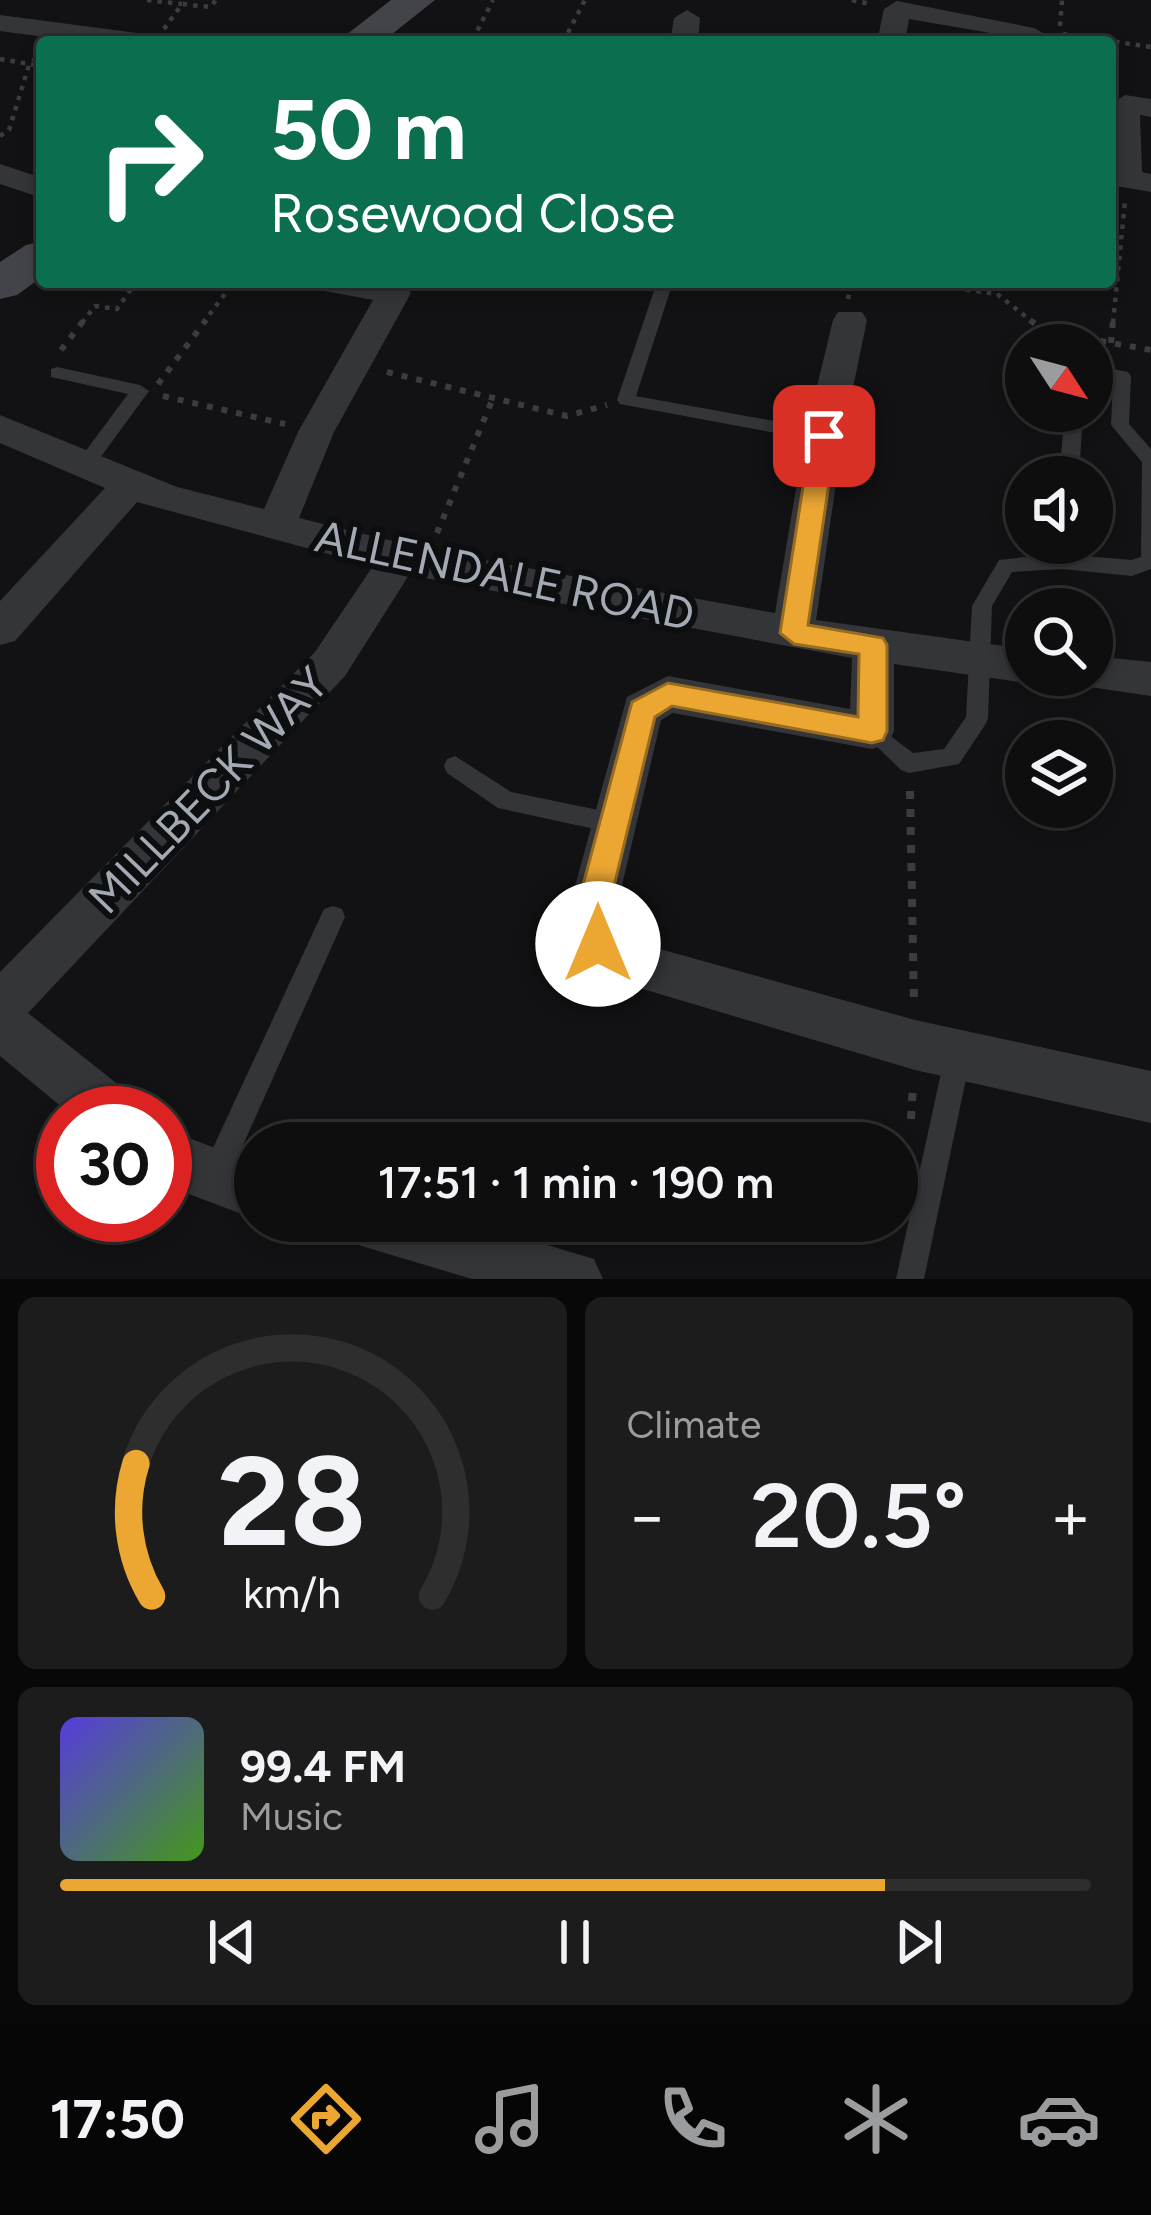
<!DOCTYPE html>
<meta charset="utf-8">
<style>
:root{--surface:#0e0e0f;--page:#1c1c1d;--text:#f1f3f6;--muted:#9b9c9e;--line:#2e2e2f;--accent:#eca733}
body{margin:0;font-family:Figtree,sans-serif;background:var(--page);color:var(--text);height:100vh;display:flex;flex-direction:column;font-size:45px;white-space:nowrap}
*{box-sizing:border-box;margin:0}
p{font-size:39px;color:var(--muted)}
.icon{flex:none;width:66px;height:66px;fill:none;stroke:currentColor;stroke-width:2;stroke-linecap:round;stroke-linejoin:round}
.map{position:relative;height:1279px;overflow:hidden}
.details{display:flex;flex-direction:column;gap:18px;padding:18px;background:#080808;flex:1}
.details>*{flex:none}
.banner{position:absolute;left:36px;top:36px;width:1080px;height:252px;border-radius:12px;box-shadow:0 6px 18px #0003,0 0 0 3px var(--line);background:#0b6e4f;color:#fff;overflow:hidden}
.needle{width:78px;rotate:126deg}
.buttons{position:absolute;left:1005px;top:324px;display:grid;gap:24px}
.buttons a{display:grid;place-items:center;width:108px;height:108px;border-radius:50%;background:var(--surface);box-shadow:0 6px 18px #0003,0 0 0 3px var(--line);font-size:60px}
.speed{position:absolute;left:36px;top:1086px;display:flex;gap:24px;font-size:60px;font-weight:700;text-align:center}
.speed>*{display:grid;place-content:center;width:156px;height:156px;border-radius:50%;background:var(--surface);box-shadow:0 6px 18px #0003,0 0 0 3px var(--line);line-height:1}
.speed .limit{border:18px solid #d22;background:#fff;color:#111}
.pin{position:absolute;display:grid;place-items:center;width:102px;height:102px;color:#fff;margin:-51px;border-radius:24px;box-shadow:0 6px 18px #0006}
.me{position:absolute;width:132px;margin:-66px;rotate:0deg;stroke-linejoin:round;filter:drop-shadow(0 0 9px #0008)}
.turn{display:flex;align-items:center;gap:42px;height:252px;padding:0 36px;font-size:54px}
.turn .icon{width:156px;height:156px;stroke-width:2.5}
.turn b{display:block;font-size:84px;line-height:102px}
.big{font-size:90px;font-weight:600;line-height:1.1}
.details .tile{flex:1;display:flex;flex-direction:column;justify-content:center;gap:18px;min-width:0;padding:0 42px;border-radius:18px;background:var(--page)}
.details .dial{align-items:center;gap:0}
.dial svg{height:312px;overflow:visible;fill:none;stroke:var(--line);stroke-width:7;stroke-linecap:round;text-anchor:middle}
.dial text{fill:var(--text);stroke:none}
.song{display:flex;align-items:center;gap:36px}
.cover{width:144px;height:144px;border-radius:18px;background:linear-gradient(135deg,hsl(250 70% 55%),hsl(100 70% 35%))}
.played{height:12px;border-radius:6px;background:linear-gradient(90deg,var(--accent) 80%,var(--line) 80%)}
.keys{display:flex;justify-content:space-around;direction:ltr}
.heat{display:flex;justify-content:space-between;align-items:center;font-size:66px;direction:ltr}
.details .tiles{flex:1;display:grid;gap:18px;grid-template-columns:1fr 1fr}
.tile:last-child{grid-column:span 2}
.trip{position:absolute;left:234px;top:1122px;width:684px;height:120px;border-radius:60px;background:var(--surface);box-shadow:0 6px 18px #0003,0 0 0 3px var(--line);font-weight:600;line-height:120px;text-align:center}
.tab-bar{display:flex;height:192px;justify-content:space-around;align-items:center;background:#060606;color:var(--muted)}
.tab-bar .icon{width:84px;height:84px}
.tab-bar .on{color:var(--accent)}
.tab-bar b{font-size:54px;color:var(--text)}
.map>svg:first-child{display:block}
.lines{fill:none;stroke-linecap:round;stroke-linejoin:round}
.path-far2{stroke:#3a3c40;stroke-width:4.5;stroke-dasharray:4.5 6;stroke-linecap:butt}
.path-far1{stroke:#3a3c40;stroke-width:6;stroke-dasharray:6 9;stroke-linecap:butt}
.path{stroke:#3a3c40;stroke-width:8;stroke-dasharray:8 10;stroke-linecap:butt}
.lane{fill:#343539;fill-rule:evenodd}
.street{fill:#343539;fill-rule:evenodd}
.secondary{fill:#424449;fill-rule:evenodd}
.route{fill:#eca733;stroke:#996d21;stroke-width:3}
.labels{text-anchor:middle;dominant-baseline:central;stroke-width:12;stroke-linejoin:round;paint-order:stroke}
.street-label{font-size:45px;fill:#a4aab4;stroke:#0d0e0f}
</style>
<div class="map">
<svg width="1151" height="1279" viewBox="0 0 1151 1279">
<rect width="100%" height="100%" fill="#121214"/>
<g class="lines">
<g class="path-far2">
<path d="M147,0L182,4"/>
<path d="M852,0L870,4"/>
<path d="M1060,26L1062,0"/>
<path d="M164,29L182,4L210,7L216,0"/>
<path d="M1063,34L1151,47"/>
<path d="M481,42L472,41L493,0"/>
<path d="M563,42L585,0"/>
<path d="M0,59L42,66"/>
<path d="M0,136L9,130L29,65L42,52"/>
<path d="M914,282L997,294L1034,323"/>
<path d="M848,299L851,282"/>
<path d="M82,323L95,306L117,309L136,282"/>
<path d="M203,323L234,282"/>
<path d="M1113,323L1125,201"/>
</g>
<g class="path-far1">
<path d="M1030,320L1044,331L1151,350"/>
<path d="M1111,343L1113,320"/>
<path d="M61,350L84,320"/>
<path d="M387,372L567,416L607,405"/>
<path d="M158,384L206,320"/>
<path d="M163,396L285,424"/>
<path d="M437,533L493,398"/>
</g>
<g class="path">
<path d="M910,791L914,1005"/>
<path d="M911,1119L913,1085"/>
</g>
<g class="lane">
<path d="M657,282H673L636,396L824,430L833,436L831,441L824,442L620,404L617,400Z"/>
<path d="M1092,365L1128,372L1131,376L1129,424L1151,449V569L1132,576L1062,569L1012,572L992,606L988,719L985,725L959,764L909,773L901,770L861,731L864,725L872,722L913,753L944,749L966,717L972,606L999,560L1053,554L1054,543H1074L1073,555L1131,560L1141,557L1142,462L1111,425L1113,380L1092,377Z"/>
<path d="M57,367L140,385L149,391L92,469H78L76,464L128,394L51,377V369Z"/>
<path d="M1065,411H1083L1079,477H1059Z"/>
<path d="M455,756L511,792L613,813L621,816L625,823L621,830L613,833L498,808L447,773L444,766L447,759Z"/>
<path d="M333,906L342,909L345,917L226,1183L216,1187L206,1183L202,1173L206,1163L324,909Z"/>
<path d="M958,1042L967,1046L971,1055L924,1279H896L945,1055L949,1046Z"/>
</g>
<g class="street">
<path d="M897,1L1034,28L1048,36L1043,42L909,19L905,42H877L884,9Z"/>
<path d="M687,10L700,18L698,42H670L674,18Z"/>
<path d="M0,15L145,34L159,42H83L0,31Z"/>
<path d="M1125,95L1151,99V117L1140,115L1142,172L1151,174V192L1116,186L1112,179L1111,104Z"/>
<path d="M0,164L42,178V198L0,184Z"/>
<path d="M309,282L406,286L411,293L334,432L299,518L429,550L775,613L805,436L833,320L838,312H862L867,320L843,436L816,620L1026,649V675H1043L1026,683L894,664V731L888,744L872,749L673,713L661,720L615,915L619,931L631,941L915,1020L1151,1071V1123L915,1070L599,976L581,960L567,915L627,697L668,676L850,709L852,658L409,575L345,676L28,1013L130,1094L138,1113H69L0,1056V972L315,652L373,566L137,502L15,641L0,645V601L105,488L0,443V415L177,487L264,509L298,432L373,300L314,289Z"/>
<path d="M1092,656L1151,662V696L1077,685L1072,675H1092Z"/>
<path d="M165,1129L255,1163V1219L165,1185Z"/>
<path d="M337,1221H467L594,1259L603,1279H472L345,1241Z"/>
</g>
<g class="secondary">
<path d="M391,0H435L382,42H337Z"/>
<path d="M42,241V277L17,295L0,299V262L26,245Z"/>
</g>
</g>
<path class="route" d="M824,428L836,436L808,625L883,638L887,645V731L883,740L872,743L672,706L655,717L607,915L614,944L610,955L598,959L587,955L575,915L632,702L668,683L858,717L859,654L794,644L780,633L811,436Z"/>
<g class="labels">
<g class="street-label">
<text transform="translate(505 575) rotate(12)">ALLENDALE ROAD</text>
<text transform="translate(208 790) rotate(-46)">MILLBECK WAY</text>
</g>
</g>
</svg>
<div class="buttons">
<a><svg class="needle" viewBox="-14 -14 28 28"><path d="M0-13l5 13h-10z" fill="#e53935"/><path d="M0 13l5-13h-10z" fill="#9b9c9e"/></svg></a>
<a><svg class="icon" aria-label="sound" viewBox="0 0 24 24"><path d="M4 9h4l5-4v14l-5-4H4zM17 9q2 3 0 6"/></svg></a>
<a><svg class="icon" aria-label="search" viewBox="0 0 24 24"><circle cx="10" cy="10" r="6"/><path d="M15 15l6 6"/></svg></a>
<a><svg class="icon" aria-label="layers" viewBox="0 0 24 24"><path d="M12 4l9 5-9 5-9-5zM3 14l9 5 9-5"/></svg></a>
</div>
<div class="speed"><div class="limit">30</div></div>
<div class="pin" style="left:824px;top:436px;background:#d93025"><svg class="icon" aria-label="arrive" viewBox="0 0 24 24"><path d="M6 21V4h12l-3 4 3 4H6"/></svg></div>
<svg class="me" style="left:598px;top:944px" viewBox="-20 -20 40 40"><circle r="19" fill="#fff"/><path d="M0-13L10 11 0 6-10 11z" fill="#eca733"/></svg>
<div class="trip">17:51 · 1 min · 190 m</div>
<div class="banner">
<div class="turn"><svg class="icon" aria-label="right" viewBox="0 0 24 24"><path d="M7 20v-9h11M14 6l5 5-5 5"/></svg><div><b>50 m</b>Rosewood Close</div></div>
</div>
</div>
<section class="details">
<div class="tiles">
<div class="tile dial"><svg viewBox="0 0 100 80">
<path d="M14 69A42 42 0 1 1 86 69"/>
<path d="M14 69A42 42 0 0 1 10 35" stroke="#eca733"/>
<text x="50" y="56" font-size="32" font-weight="700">28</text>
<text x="50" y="72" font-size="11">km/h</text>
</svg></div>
<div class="tile"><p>Climate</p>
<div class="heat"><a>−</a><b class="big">20.5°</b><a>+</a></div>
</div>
<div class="tile">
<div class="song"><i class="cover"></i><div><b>99.4 FM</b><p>Music</p></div></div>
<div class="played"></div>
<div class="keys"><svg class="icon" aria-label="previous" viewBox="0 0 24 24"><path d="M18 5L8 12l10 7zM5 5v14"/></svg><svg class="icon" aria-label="pause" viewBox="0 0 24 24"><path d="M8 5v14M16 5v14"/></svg><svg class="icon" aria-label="next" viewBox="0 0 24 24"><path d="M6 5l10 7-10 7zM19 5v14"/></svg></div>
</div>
</div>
</section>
<nav class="tab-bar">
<b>17:50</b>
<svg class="icon on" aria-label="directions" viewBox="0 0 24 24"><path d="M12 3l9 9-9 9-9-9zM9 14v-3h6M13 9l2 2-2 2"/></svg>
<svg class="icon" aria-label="music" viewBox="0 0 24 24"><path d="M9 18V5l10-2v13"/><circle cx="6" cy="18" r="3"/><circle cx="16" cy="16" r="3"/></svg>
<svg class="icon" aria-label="phone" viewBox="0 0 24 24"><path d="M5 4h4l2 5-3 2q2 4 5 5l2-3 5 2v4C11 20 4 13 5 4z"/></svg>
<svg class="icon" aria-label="climate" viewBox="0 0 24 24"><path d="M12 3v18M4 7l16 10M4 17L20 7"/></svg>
<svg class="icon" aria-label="car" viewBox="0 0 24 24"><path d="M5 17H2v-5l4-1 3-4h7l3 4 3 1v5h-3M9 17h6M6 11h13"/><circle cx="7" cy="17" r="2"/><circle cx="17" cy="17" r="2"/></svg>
</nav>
